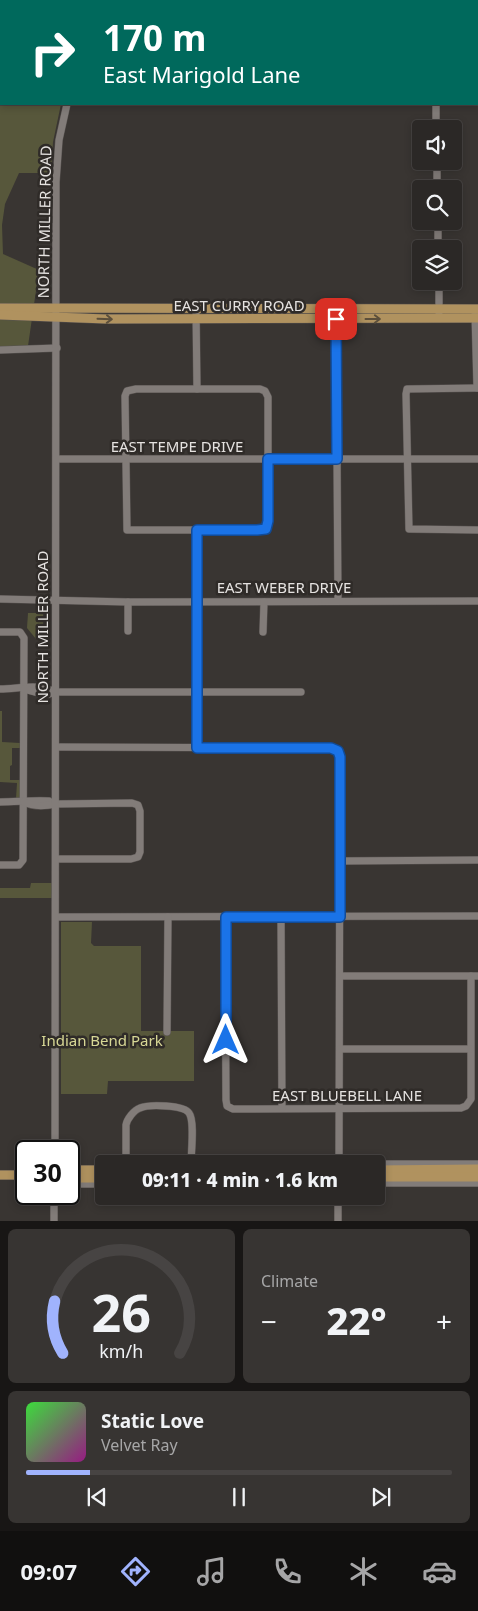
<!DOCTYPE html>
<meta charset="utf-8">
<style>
:root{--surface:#2b2826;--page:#373432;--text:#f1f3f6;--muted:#a6a6a7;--line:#474443;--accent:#a0b3fd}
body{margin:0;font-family:"Noto Sans",sans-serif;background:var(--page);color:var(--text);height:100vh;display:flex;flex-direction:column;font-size:19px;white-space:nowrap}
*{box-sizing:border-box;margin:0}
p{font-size:16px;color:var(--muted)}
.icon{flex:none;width:28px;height:28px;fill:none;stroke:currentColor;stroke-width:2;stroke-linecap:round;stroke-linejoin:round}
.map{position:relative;height:1221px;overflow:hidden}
.drawer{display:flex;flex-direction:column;gap:8px;padding:8px;background:#181615;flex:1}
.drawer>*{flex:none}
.top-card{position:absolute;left:0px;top:0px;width:479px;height:105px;box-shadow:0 2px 8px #0003,0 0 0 1px var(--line);background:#00695c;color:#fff;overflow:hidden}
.tools{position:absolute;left:412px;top:120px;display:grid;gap:10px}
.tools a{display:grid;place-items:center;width:50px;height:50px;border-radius:5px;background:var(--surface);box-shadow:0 2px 8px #0003,0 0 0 1px var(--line);font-size:25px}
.speed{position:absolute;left:15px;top:1140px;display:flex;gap:10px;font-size:25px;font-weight:700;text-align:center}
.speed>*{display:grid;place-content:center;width:65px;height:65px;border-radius:50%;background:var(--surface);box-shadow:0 2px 8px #0003,0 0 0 1px var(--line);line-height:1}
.speed .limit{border:2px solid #111;border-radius:8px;background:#fff;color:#111}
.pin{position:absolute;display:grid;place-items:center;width:42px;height:42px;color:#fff;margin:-21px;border-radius:10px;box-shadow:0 2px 8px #0006}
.me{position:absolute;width:55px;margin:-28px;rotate:0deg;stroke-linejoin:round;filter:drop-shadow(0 0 4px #0008)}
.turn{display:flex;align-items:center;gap:18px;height:105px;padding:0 20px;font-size:22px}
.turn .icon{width:65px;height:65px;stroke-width:2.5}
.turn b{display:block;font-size:35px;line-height:42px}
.big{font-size:38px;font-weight:800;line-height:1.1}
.drawer .tile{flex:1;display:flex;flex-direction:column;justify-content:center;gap:8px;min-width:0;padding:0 18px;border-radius:8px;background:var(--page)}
.drawer .dial{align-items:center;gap:0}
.dial svg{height:130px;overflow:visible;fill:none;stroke:var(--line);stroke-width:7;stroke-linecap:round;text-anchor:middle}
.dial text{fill:var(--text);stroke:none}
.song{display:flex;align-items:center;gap:15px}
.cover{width:60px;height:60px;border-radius:8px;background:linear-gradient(135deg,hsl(120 70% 55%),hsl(310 70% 35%))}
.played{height:5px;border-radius:2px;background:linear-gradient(90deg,var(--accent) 15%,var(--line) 15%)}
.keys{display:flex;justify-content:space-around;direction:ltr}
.heat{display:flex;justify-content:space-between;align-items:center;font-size:28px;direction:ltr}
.drawer .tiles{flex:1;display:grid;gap:8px;grid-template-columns:1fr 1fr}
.tile:last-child{grid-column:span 2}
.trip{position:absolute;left:95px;top:1155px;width:290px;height:50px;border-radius:5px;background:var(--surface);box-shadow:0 2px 8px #0003,0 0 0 1px var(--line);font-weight:800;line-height:50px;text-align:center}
.tab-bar{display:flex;height:80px;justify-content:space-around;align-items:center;background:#11100f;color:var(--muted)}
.tab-bar .icon{width:35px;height:35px}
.tab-bar .on{color:var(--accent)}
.tab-bar b{font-size:22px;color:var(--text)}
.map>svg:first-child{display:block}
.green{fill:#57573b}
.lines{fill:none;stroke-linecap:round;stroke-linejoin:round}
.minor-casing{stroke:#585351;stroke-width:8}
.major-casing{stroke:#585351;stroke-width:10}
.highway-casing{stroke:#585351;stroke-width:11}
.minor{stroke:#827c79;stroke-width:7}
.major{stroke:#b0925f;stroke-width:9}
.highway{stroke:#cfa14e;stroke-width:10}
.oneway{stroke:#5c4f3b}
.route-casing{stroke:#114b97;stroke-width:12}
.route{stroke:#1a73e8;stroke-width:9}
.labels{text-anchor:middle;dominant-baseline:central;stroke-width:5;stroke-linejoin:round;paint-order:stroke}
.street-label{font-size:15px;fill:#e5e2e0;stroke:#2f2b28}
.park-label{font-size:15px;fill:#d8d896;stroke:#2f2b28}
</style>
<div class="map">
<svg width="478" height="1221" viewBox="0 0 478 1221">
<rect width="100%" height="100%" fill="#393532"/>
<g class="green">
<path d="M0,0L56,1H1V104H61L53,142L51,173H19L5,204L2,225L3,254L39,270L28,346L0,347Z"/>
<path d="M28,613H43V639H36L27,628Z"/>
<path d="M0,711H2V742L20,743V748H12V765L10,766V780H20V797L18,798H16L17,783L0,782Z"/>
<path d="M31,883H56V898H0V888H30Z"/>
<path d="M61,922H92L91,943L94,946H141V1031H194V1081H108L107,1094H61Z"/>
</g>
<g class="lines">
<defs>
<g id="minor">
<path d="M131,1L132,0"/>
<path d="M436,104V129"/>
<path d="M437,161V189"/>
<path d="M438,221V249"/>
<path d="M439,281V313"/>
<path d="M196,309L197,389"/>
<path d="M336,309L338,601"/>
<path d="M475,314L477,388"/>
<path d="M0,350L57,348"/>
<path d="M478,388L407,389L406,394L409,529L478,530"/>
<path d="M136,389H260L265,391L268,397V521L266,529L257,530H127L125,396L127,391Z"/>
<path d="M57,459H478"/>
<path d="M197,530V748"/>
<path d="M0,599L128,602L478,601"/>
<path d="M128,631V602"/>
<path d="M0,632H20L24,638L23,860L19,865H0"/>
<path d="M263,632L264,602"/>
<path d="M0,689C19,689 38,683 56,692"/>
<path d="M24,689L46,695L56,692H301"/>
<path d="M56,747L331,748L338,751L340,757L339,1164"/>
<path d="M0,802C17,802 32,800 49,801"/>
<path d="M24,802C33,807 46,806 56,804L132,803L138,805L140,811V852L138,857L131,859H56"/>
<path d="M340,861L478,860"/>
<path d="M56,917L478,916"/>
<path d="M225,917L226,1100L227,1106L233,1109L461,1108L466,1106L471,1099V976"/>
<path d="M281,917L282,1108"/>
<path d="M340,976H478"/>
<path d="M167,1032L168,917"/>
<path d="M340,1049H470"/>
<path d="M55,1151L56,182L59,140L67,104"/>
<path d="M126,1164V1125C127,1119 134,1110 140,1108C149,1104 184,1105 189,1113C195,1121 191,1153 191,1164"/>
<path d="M331,1164H361"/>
<path d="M376,1164H478"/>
<path d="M376,1183H478"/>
<path d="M69,1184H104"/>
<path d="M54,1221V1194"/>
<path d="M338,1221V1196"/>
</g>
<g id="major">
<path d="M0,308L478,309"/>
<path d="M0,315L106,319L478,318"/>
<path d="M69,1170H104"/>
<path d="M376,1170L478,1169"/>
<path d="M0,1175H26"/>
<path d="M376,1177H478"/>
<path d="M69,1178H104"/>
</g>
<path id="highway" d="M364,0L381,1"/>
</defs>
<use href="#minor" class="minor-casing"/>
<use href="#major" class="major-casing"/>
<use href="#highway" class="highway-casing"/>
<use href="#minor" class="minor"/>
<use href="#major" class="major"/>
<use href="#highway" class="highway"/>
</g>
<defs><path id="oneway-shaft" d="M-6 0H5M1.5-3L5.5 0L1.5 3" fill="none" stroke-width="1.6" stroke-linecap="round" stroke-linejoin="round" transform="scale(1.25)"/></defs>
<g class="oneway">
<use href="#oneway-shaft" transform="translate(105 319) rotate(2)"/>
<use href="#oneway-shaft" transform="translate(373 319)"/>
</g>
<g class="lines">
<defs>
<path id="route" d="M226,1040V917H340V757L338,751L331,748H197V530H257L266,529L268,521V459H337L336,319"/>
</defs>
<use href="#route" class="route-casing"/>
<use href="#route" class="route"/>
</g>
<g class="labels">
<g class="street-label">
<text transform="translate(44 222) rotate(-89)">NORTH MILLER ROAD</text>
<text x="239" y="305">EAST CURRY ROAD</text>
<text x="177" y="446">EAST TEMPE DRIVE</text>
<text x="284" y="587">EAST WEBER DRIVE</text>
<text transform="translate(42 627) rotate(-90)">NORTH MILLER ROAD</text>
<text x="347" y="1095">EAST BLUEBELL LANE</text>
</g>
<g class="park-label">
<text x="102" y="1040">Indian Bend Park</text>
</g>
</g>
</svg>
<div class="tools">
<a><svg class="icon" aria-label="sound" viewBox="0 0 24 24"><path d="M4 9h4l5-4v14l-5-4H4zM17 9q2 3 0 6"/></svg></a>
<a><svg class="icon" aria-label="search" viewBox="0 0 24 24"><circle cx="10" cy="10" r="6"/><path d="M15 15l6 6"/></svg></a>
<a><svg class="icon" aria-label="layers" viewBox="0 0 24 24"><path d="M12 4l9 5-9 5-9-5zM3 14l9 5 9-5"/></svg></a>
</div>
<div class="speed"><div class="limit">30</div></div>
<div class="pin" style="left:336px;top:319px;background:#d93025"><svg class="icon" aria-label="arrive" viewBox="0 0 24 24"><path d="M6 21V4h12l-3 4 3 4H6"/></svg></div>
<svg class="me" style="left:226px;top:1040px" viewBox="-20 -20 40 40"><path d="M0-17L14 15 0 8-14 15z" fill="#1a73e8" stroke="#fff" stroke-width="4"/></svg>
<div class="trip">09:11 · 4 min · 1.6 km</div>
<div class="top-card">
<div class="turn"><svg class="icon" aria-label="right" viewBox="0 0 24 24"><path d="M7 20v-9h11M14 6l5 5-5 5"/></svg><div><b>170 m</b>East Marigold Lane</div></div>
</div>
</div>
<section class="drawer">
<div class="tiles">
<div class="tile dial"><svg viewBox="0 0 100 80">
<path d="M14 69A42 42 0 1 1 86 69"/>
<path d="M14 69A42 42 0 0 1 9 37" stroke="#a0b3fd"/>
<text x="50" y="56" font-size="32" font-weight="700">26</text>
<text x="50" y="72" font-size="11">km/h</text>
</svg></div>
<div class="tile"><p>Climate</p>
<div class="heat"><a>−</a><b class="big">22°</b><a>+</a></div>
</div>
<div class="tile">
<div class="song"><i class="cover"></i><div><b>Static Love</b><p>Velvet Ray</p></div></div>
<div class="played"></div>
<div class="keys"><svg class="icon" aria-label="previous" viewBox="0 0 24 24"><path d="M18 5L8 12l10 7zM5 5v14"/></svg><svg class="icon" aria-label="pause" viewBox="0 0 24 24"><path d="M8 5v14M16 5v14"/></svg><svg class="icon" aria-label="next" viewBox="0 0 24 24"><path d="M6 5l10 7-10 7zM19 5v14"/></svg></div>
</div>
</div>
</section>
<nav class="tab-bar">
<b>09:07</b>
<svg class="icon on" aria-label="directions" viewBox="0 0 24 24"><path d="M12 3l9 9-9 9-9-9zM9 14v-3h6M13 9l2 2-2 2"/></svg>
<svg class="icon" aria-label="music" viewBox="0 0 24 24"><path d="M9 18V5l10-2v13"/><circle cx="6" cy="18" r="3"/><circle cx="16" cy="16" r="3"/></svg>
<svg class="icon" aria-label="phone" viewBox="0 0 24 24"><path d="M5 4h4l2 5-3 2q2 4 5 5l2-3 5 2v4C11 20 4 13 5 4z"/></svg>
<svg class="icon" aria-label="climate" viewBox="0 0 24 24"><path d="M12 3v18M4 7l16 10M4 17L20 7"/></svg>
<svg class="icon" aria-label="car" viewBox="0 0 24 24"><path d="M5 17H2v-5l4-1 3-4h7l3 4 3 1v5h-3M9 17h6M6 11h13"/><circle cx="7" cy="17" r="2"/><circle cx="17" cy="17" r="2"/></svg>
</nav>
